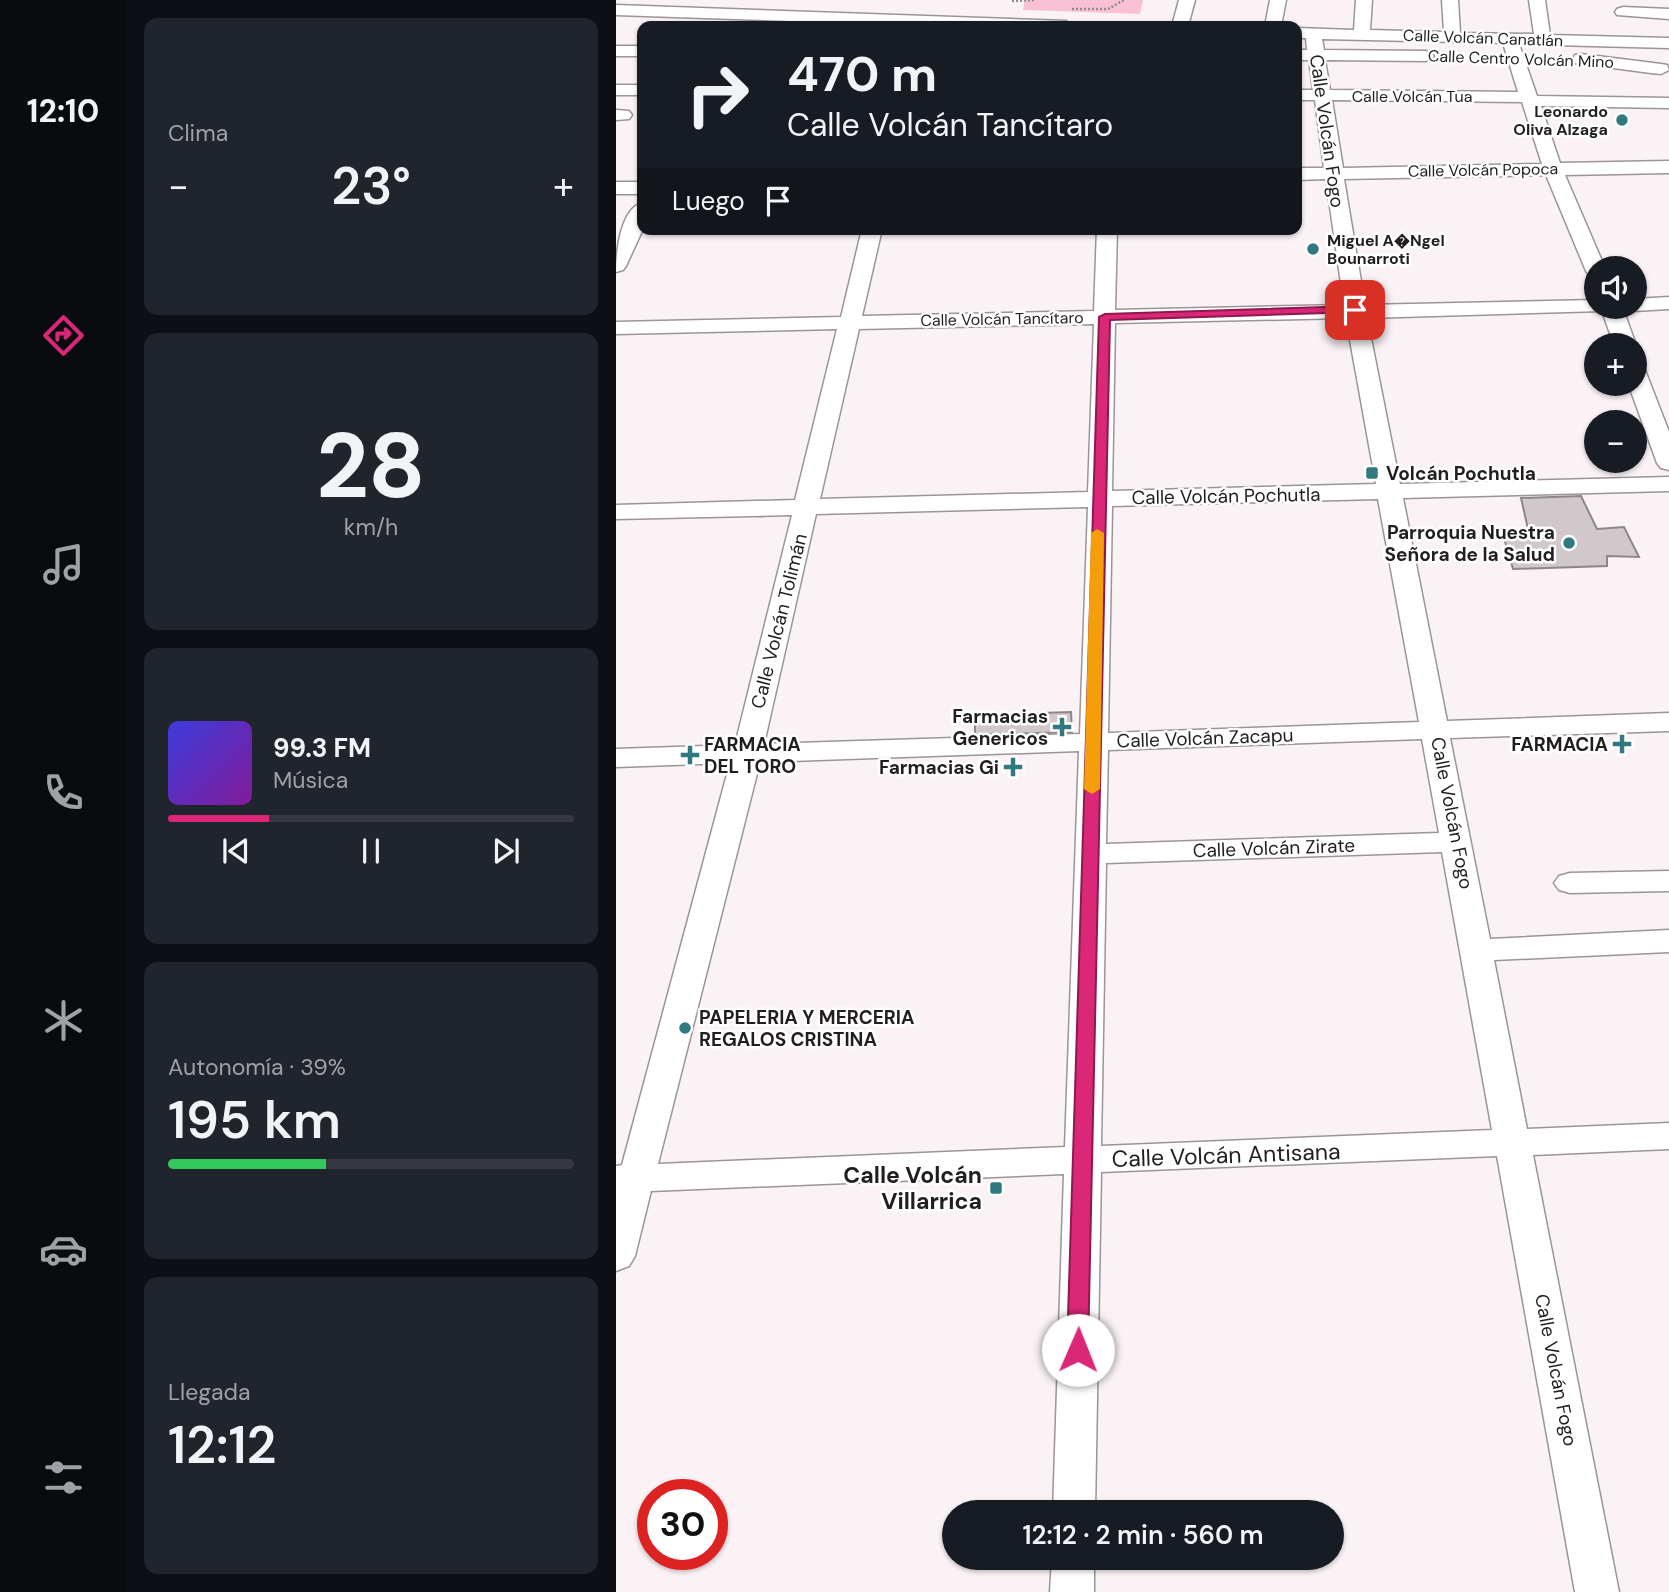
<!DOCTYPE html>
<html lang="es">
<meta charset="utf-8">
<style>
:root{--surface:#171b24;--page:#20242c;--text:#f1f3f6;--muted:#9ea1a6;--line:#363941;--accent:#db2777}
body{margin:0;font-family:"DM Sans",sans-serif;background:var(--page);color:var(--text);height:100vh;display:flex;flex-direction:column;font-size:26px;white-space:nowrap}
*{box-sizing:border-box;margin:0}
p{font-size:23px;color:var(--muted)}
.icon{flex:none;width:38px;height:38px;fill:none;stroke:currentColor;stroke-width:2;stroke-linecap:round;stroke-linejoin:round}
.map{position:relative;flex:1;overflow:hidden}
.side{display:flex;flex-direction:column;gap:18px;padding:18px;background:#0d0f14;width:490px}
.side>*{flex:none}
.top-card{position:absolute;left:21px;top:21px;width:665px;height:214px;border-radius:14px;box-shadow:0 2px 5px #0004;background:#171b24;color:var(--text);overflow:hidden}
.fabs{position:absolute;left:968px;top:256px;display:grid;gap:14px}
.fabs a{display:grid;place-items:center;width:63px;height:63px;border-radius:50%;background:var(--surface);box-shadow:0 2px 5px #0004;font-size:35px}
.speed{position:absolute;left:21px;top:1479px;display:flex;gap:14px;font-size:35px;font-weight:700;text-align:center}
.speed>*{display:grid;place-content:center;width:91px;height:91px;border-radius:50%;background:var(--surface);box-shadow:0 2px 5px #0004;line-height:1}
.speed .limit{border:10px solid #d22;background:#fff;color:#111}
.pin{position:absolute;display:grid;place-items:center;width:60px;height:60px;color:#fff;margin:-30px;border-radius:14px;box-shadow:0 4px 10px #0006}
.me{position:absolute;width:77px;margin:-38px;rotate:1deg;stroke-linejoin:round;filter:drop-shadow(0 0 5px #0008)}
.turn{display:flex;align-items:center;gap:24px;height:147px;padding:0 35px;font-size:32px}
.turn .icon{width:91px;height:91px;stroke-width:2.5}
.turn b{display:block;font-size:49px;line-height:60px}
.then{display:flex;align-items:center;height:66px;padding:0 35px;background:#0003;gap:14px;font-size:26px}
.big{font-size:52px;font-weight:600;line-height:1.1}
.side .card{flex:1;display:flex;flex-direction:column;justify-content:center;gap:10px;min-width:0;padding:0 24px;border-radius:14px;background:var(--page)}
.side .dial{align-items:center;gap:0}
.dial b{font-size:91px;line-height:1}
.song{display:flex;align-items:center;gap:21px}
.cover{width:84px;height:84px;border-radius:10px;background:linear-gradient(135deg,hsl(240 70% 55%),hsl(290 70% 35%))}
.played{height:7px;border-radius:4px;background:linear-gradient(90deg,var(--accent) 25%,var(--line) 25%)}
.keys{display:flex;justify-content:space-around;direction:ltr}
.heat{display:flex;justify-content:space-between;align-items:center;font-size:38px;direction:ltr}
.charge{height:10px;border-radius:5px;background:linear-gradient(90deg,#34c759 39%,var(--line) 0)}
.trip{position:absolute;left:326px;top:1500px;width:402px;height:70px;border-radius:35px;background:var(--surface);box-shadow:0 2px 5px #0004;font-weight:600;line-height:70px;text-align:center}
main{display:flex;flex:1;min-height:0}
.tabs{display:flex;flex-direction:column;width:126px;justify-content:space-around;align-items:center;background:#090b0e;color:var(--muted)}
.tabs .icon{width:49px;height:49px}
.tabs .current{color:var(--accent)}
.tabs b{font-size:32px;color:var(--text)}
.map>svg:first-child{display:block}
.green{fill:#fac1d6}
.building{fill:#d1c8cb;stroke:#8e8688;stroke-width:2}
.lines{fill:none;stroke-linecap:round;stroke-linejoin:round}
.minor-casing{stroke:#9c9496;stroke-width:3}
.path{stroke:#928b8d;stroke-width:2.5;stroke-dasharray:2 2;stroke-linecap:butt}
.minor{fill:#fff;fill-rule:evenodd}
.route{fill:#db2777;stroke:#8e194d;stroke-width:2}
.slow{fill:#f59e0b}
.poi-dot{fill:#317981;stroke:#fff;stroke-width:2.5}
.labels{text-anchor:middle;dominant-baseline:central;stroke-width:5;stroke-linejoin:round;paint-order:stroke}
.far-street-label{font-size:16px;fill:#221e1f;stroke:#fff}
.far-poi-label{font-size:16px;font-weight:bold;fill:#221e1f;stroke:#fff;text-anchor:end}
.street-label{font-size:19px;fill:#221e1f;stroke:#fff}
.poi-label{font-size:19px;font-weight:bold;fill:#221e1f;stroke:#fff;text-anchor:end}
.near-street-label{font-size:23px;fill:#221e1f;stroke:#fff}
.near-poi-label{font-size:23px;font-weight:bold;fill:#221e1f;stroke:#fff;text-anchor:end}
</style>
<main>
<nav class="tabs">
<b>12:10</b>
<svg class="icon current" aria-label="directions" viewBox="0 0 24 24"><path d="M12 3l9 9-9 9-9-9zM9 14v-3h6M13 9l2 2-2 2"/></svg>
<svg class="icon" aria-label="music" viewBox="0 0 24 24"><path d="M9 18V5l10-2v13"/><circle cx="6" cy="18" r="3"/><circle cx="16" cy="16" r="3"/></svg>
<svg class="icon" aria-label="phone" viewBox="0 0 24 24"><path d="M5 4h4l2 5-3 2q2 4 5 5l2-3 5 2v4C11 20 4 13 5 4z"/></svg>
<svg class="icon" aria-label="climate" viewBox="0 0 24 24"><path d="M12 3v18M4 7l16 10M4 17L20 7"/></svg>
<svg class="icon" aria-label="car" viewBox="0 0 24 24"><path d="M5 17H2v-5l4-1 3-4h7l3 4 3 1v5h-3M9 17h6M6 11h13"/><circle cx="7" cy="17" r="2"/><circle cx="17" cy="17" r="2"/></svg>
<svg class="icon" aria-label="filters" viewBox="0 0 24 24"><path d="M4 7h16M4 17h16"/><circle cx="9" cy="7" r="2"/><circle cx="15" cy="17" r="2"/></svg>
</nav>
<section class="side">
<div class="card"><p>Clima</p>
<div class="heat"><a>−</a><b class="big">23°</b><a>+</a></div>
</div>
<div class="card dial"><b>28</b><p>km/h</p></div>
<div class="card">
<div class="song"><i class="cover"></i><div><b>99.3 FM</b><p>Música</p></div></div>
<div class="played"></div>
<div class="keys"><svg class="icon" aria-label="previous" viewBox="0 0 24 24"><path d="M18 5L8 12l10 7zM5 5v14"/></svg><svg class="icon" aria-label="pause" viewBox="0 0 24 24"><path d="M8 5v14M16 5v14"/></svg><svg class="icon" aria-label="next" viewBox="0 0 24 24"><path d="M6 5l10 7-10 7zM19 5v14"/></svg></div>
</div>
<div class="card"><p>Autonomía · 39%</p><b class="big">195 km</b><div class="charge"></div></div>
<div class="card"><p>Llegada</p><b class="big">12:12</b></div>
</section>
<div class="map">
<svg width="1053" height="1592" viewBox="0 0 1053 1592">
<rect width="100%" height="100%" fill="#fbf2f5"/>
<path class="green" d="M409,0H527L524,14L407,10Z"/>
<g class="building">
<path d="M965,496L981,529L1008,527L1023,557L991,556V566L897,569L886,531L912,529L905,498Z"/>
<path d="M455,712L456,732L359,735V715Z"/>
</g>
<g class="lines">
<defs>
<g id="minor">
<path d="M563,0H579L572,26H556Z"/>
<path d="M654,0H670L665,26H649Z"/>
<path d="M740,0H756L754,30L828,32L826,0H842L844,33L918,34L913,0H929L934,35L1053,38V48L903,44L921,96L1053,98V108L925,106L944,163L1053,161V173L949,175L989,268H980V277L973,275L970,271L930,175L728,179L749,305L980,300V306H1006L1020,345H998L986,311L751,318L784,484L1053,477V491L787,498L831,721L1053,713V731L834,738L874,939L1053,930V952L878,960L911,1129L1053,1123V1149L917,1155L1003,1592H959L881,1156L485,1172L479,1512H437L448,1174L35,1191L19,1256L13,1266L0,1271V1166L6,1165L114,763L0,767V749L119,745L176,515L0,519V505L179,500L221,329L0,334V322L225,317L246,229H266L246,316L478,311L481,229H501L499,310L728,305L710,179L681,180V168H708L699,100H681V90H697L693,60H681V50H691L690,38H681V28L738,30ZM706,39L887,43L902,92L714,90L709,60L810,61L818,56L810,51L708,50ZM716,100L906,102L926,164L727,168ZM730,318L760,484L496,491L499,323ZM478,324L472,492L204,499L243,329ZM762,499L803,722L492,733L496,506ZM472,507L464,734L148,744L200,514ZM806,739L823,833L490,844L492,750ZM463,751L449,1147L42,1164L144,762ZM826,852L876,1130L485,1146L490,863Z"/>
<path d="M0,5L450,21L458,26H322L0,15Z"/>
<path d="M1007,7L1053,9V19L1001,15L999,12L1001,9Z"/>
<rect x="0" y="46" width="26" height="10"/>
<path d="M965,54L1045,64L1051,65L1053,70L1045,74L1035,73L959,63L957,59L959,55Z"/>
<rect x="0" y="85" width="26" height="10"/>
<path d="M0,110L13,111L16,115L13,119L0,120Z"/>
<rect x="0" y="182" width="26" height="12"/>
<path d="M26,203L27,229L10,266L7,270L0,272C0,254 4,209 26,203Z"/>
<path d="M1053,297V309L1018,311L1008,306H1018V299Z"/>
<path d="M1018,363L1026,365L1029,370L1053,432V470L1045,468L1041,463L1012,383H1018Z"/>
<path d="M1053,871V891L954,893L943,890L938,883L943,876L954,873Z"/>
<path d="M436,1558H478V1592H434Z"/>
</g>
</defs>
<use href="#minor" class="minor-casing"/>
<g class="path">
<path d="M396,1L418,0"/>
<path d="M456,9H492L508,0"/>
</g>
<use href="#minor" class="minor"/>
</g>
<path class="route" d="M739,306L745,310L743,312L494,320L472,1350L469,1356L462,1358L454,1356L451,1350L483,317L489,314Z"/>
<path class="slow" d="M481,529L488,533L484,789L476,794L468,789L475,533Z"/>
<g class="poi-dot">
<circle cx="1006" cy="120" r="7"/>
<circle cx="697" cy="249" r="7"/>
<rect x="749" y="466" width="14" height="14" rx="3.5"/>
<circle cx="953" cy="543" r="7"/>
<path d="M442.5 716.5h7v7h7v7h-7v7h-7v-7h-7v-7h7z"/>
<path d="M1002.5 733.5h7v7h7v7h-7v7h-7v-7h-7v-7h7z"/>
<path d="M70.5 744.5h7v7h7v7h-7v7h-7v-7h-7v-7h7z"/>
<path d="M393.5 756.5h7v7h7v7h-7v7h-7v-7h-7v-7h7z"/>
<circle cx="69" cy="1028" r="7"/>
<rect x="373" y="1181" width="14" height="14" rx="3.5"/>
</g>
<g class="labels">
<g class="far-street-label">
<text transform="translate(867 38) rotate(2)">Calle Volcán Canatlán</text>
<text transform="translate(905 59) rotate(2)">Calle Centro Volcán Mino</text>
<text x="796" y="96">Calle Volcán Tua</text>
<text transform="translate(867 170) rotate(-1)">Calle Volcán Popoca</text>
<text transform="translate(386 319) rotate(-1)">Calle Volcán Tancítaro</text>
</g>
<g class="far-poi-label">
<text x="992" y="111">Leonardo<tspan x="992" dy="18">Oliva Alzaga</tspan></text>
<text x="711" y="240" text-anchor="start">Miguel A�Ngel<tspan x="711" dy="18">Bounarroti</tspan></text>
</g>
<g class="street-label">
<text transform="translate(711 131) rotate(82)">Calle Volcán Fogo</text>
<text transform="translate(610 496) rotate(-1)">Calle Volcán Pochutla</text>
<text transform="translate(163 621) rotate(-76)">Calle Volcán Tolimán</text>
<text transform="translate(589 738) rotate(-2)">Calle Volcán Zacapu</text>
<text transform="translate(836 813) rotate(79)">Calle Volcán Fogo</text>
<text transform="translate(658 848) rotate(-2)">Calle Volcán Zirate</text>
<text transform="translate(940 1370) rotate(79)">Calle Volcán Fogo</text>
</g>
<g class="poi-label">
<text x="770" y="473" text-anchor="start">Volcán Pochutla</text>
<text x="939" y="532">Parroquia Nuestra<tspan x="939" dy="22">Señora de la Salud</tspan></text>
<text x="432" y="716">Farmacias<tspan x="432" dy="22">Genericos</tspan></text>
<text x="88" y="744" text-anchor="start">FARMACIA<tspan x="88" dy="22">DEL TORO</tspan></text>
<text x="992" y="744">FARMACIA</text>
<text x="383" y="767">Farmacias Gi</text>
<text x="83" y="1017" text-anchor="start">PAPELERIA Y MERCERIA<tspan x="83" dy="22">REGALOS CRISTINA</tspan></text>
</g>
<g class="near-street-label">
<text transform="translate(610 1155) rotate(-2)">Calle Volcán Antisana</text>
</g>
<g class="near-poi-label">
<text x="366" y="1175">Calle Volcán<tspan x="366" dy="26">Villarrica</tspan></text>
</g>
</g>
</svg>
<div class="fabs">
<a><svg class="icon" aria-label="sound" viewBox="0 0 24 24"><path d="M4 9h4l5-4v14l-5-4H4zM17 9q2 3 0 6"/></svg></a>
<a>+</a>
<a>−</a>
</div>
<div class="speed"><div class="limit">30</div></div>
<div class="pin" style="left:739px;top:310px;background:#d93025"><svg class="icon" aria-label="arrive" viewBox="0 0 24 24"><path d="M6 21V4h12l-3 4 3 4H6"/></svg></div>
<svg class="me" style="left:462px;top:1350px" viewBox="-20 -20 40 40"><circle r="19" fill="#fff"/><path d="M0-13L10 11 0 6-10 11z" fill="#db2777"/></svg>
<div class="trip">12:12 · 2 min · 560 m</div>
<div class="top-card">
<div class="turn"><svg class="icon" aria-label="right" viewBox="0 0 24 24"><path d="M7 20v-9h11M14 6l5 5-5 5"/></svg><div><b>470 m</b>Calle Volcán Tancítaro</div></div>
<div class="then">Luego<svg class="icon" aria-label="arrive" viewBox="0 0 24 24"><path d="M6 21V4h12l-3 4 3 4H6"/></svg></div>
</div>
</div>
</main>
